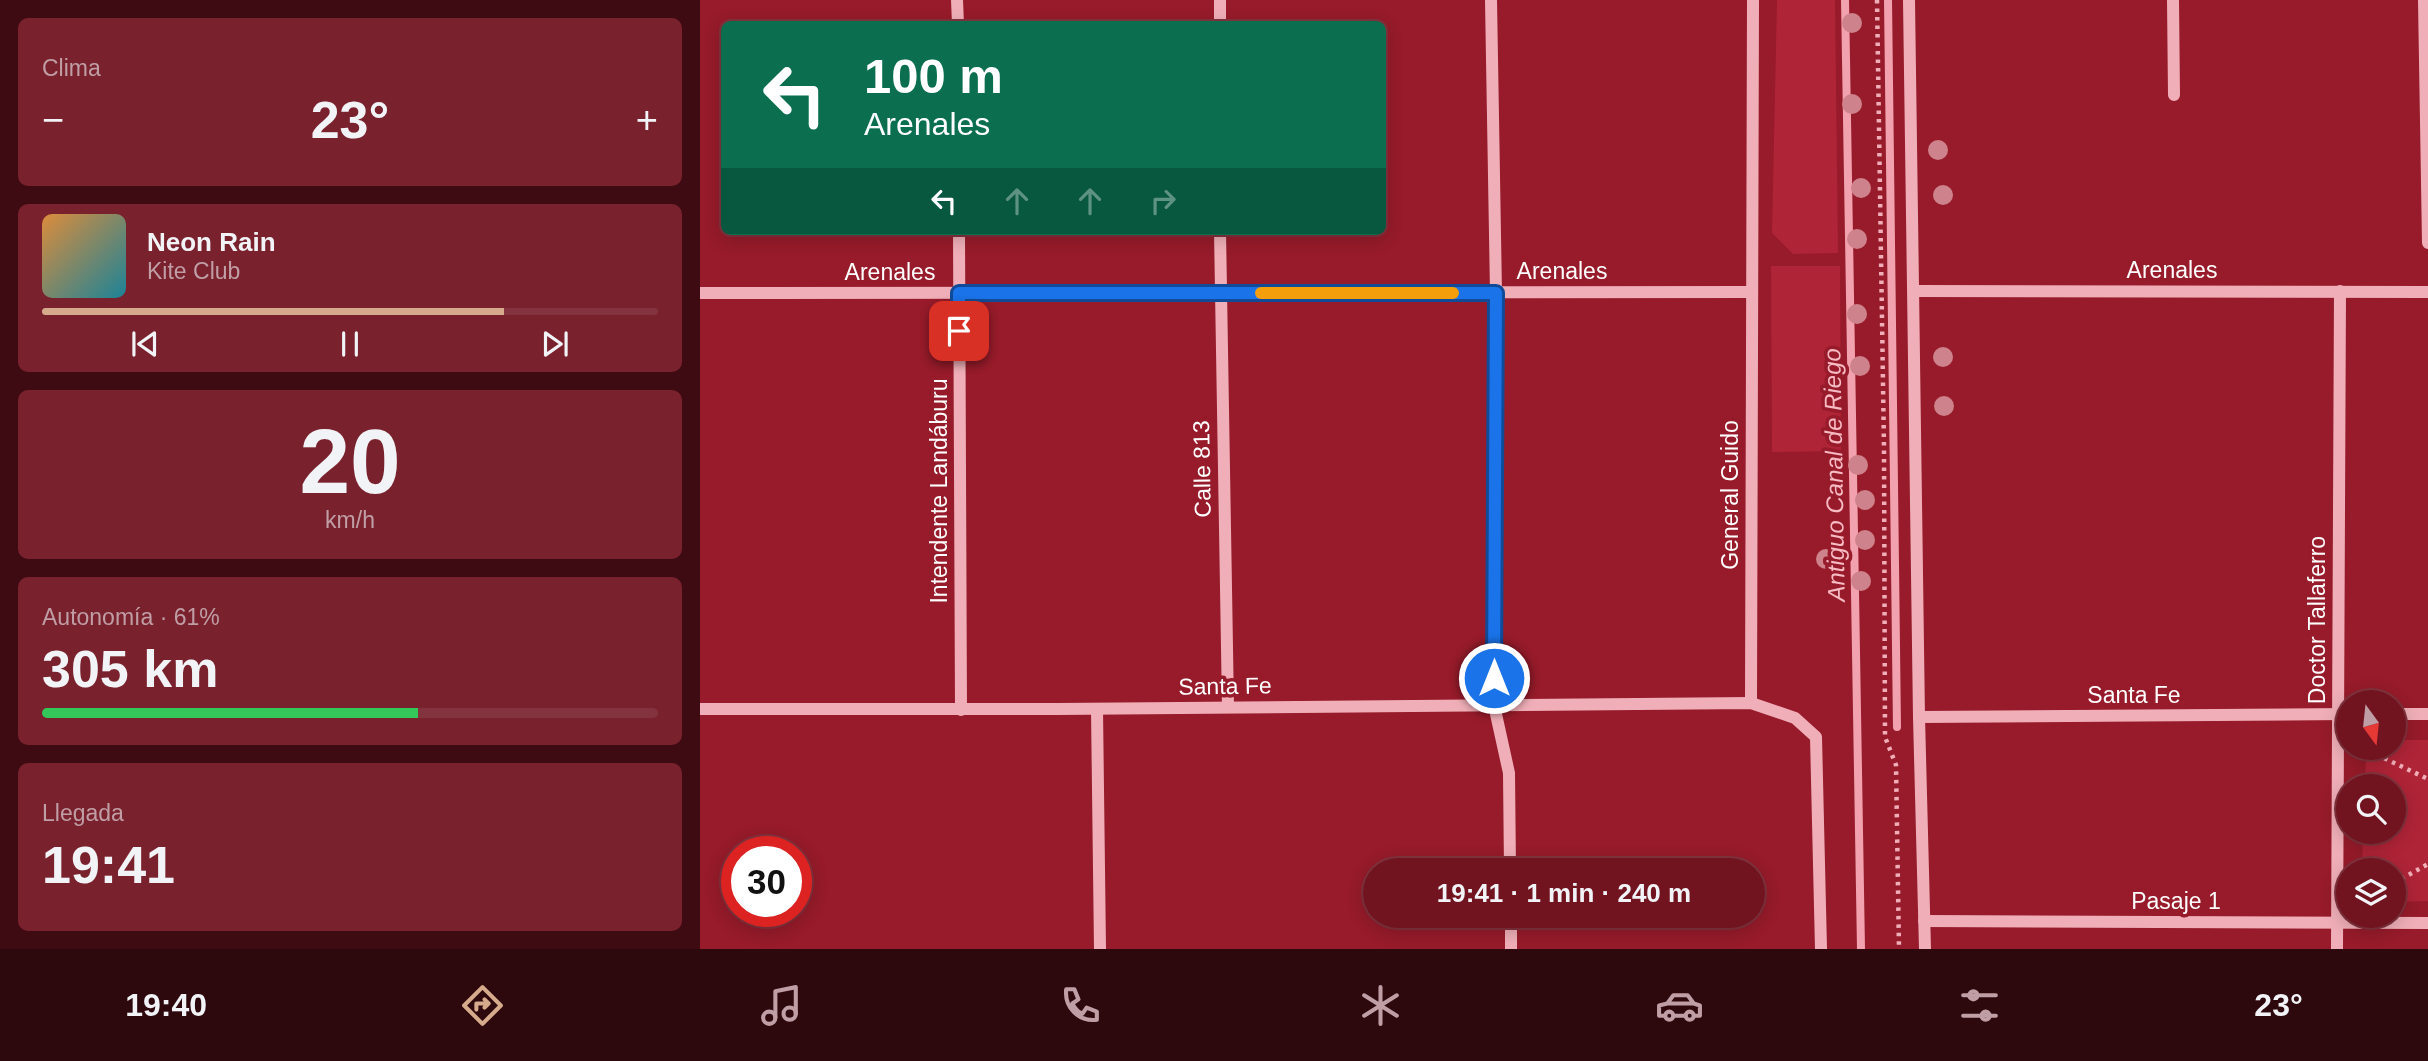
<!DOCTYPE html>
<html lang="es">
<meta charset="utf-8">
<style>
:root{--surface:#711420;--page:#79212d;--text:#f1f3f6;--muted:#c09ea5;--line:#83333e;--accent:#d6ab8b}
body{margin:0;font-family:Helvetica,sans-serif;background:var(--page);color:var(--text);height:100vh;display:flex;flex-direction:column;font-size:26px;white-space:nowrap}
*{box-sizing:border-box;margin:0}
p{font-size:23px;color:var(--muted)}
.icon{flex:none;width:38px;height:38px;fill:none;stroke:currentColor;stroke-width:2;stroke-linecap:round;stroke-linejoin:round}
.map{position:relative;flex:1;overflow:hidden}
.side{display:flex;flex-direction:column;gap:18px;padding:18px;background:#3e0b12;width:700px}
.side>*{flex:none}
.hud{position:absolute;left:21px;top:21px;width:665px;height:214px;border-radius:10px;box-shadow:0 4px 18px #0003,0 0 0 2px var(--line);background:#0b6e4f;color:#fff;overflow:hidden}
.needle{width:46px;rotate:165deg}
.controls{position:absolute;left:1636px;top:690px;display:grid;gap:14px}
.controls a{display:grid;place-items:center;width:70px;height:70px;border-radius:50%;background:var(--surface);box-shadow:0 4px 18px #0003,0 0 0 2px var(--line);font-size:35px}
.speed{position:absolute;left:21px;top:836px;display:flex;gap:14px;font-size:35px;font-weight:700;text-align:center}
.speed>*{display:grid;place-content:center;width:91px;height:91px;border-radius:50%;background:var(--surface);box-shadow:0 4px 18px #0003,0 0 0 2px var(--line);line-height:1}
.speed .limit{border:10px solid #d22;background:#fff;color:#111}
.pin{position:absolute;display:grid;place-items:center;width:60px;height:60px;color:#fff;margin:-30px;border-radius:14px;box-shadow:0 4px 10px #0006}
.me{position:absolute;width:77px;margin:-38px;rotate:0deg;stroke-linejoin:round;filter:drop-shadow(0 0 5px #0008)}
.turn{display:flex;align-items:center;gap:24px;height:147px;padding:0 28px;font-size:32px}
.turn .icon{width:91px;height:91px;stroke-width:2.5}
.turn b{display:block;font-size:49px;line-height:60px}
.lanes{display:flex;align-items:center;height:66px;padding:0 28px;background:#0003;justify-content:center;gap:35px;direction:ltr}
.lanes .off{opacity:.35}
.big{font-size:52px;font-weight:700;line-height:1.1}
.side .widget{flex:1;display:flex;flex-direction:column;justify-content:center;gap:10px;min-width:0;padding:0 24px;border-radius:10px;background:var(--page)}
.side .dial{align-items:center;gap:0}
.dial b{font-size:91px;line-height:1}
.song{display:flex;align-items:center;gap:21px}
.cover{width:84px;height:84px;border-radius:10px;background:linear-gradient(135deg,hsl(30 70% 55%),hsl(190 70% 35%))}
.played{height:7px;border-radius:4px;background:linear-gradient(90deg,var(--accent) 75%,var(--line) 75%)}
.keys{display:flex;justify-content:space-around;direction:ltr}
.heat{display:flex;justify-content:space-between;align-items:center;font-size:38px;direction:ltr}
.charge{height:10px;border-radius:5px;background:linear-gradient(90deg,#34c759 61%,var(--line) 0)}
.trip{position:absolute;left:663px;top:858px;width:402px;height:70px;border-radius:35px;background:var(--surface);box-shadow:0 4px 18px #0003,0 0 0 2px var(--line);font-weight:700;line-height:70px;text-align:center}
.tab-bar{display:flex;height:112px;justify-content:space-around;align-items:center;background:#2d080d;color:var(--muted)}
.tab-bar .icon{width:49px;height:49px}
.tab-bar .selected{color:var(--accent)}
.tab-bar b{font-size:32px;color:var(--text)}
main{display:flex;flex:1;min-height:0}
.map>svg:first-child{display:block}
.green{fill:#b02437}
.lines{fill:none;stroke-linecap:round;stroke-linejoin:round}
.stream{stroke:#f2a2ae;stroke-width:8}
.path{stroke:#f0afb8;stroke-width:4.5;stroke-dasharray:3.5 5;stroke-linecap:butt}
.minor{stroke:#f0afb8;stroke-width:12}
.tree{fill:#ce828b}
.route-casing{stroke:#114b97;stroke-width:18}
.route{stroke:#1a73e8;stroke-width:12}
.slow{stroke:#f59e0b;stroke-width:12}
.labels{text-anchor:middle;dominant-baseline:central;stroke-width:7;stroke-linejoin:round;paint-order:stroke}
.street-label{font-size:23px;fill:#fff;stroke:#971b2a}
.water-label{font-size:24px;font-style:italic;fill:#f7bbc4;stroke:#971b2a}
</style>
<main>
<section class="side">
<div class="widget"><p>Clima</p>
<div class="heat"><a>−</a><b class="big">23°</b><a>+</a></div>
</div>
<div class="widget">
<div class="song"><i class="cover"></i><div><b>Neon Rain</b><p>Kite Club</p></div></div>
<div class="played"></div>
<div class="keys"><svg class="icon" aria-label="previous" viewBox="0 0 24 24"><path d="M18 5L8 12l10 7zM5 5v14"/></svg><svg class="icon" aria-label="pause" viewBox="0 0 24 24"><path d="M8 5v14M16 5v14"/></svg><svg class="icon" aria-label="next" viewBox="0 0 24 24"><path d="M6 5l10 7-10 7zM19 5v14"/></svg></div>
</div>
<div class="widget dial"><b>20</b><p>km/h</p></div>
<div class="widget"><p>Autonomía · 61%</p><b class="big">305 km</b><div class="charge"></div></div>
<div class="widget"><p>Llegada</p><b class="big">19:41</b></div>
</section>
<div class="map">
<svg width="1728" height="949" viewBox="0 0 1728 949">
<rect width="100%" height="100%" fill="#971b2a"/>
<g class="green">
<path d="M1077,0H1135L1138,253L1093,254L1072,233Z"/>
<path d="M1071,266H1140L1141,451L1072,452Z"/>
<path d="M1694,740H1728V901L1694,902V870H1662L1663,831H1694V786H1665L1666,753L1673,747H1694Z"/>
</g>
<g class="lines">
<g class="stream">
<path d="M1145,0L1161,949"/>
<path d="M1188,0L1197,727"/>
</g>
<g class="path">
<path d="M1177,0L1184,447L1185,737L1196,765L1199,949"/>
<path d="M1669,751L1728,779"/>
<path d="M1694,883L1728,864"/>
</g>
<g class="minor">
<path d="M257,0L258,24"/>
<path d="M520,0V24"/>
<path d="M791,0L796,293L794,705L809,773L810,870"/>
<path d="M1209,0L1219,717L1225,949"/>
<path d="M1473,0L1474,95"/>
<path d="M1724,0L1728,243"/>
<path d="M259,231L261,710"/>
<path d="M520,231L528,707"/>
<path d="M1215,291L1728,292"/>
<path d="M0,293L1052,292"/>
<path d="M1051,703L1053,0"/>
<path d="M0,709H357L1051,703L1095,718L1116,737L1121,949"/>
<path d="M397,709L400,949"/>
<path d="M1694,714H1728"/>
<path d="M1219,717L1648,714"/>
<path d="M811,915V949"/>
<path d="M1224,921L1728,923"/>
<path d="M1637,949L1640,291"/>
</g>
</g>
<g class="tree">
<circle cx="1152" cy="23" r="10"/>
<circle cx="1152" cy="104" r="10"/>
<circle cx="1238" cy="150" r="10"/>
<circle cx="1161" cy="188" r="10"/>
<circle cx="1243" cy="195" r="10"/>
<circle cx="1157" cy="239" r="10"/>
<circle cx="1157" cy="314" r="10"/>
<circle cx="1243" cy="357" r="10"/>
<circle cx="1160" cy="366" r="10"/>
<circle cx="1244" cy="406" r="10"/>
<circle cx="1158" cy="465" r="10"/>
<circle cx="1165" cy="500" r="10"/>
<circle cx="1165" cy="540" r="10"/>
<circle cx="1126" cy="559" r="10"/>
<circle cx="1161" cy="581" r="10"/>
</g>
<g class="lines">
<defs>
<path id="route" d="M259,331V293H796L794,678"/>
</defs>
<use href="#route" class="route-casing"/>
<use href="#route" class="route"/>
<path class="slow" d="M561,293H753"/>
</g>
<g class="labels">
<g class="street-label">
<text x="1472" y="270">Arenales</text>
<text x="862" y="271">Arenales</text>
<text x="190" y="272">Arenales</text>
<text transform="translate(502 469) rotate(-91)">Calle 813</text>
<text transform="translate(239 491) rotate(-90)">Intendente Landáburu</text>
<text transform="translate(1030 495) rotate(-90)">General Guido</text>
<text transform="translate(1617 620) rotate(-90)">Doctor Tallaferro</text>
<text transform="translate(525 686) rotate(-1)">Santa Fe</text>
<text x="1434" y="695">Santa Fe</text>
<text x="1476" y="901">Pasaje 1</text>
</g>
<g class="water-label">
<text transform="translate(1134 475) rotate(-91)">Antiguo Canal de Riego</text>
</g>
</g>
</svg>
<div class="controls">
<a><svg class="needle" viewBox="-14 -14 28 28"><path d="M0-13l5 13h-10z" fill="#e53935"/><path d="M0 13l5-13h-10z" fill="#c09ea5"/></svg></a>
<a><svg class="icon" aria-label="search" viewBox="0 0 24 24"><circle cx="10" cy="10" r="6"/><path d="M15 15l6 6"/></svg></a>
<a><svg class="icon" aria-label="layers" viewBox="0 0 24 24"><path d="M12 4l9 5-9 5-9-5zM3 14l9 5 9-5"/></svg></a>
</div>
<div class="speed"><div class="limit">30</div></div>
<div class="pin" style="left:259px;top:331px;background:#d93025"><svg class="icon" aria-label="arrive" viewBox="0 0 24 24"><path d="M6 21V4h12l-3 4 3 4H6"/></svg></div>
<svg class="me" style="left:794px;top:678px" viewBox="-20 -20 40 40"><circle r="17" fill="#1a73e8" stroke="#fff" stroke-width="3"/><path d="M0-11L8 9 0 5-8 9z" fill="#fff"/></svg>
<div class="trip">19:41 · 1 min · 240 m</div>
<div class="hud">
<div class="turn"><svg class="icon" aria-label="left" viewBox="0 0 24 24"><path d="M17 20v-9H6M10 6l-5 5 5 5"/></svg><div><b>100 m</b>Arenales</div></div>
<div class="lanes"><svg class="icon" aria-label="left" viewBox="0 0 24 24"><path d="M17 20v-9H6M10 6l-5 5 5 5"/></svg><svg class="icon off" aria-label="ahead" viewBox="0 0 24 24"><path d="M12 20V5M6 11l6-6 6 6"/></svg><svg class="icon off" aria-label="ahead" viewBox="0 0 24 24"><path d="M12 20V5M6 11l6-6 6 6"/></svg><svg class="icon off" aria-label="right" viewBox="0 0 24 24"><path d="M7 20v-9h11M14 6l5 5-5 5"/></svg></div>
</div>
</div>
</main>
<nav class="tab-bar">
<b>19:40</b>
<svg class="icon selected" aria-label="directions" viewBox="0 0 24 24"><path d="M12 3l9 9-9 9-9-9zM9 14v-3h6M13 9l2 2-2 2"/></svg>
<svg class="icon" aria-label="music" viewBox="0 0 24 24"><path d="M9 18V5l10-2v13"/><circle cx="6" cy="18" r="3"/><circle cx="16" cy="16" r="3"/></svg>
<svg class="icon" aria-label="phone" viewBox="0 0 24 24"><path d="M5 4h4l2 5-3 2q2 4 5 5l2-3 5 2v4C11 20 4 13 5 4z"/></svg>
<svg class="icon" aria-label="climate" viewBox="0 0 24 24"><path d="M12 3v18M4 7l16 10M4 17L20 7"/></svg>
<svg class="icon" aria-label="car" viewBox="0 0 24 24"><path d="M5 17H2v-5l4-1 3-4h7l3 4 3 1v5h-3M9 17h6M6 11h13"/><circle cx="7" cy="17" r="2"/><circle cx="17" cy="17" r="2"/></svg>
<svg class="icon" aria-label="filters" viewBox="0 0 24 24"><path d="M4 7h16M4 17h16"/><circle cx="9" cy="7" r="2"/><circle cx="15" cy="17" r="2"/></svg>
<b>23°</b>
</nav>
